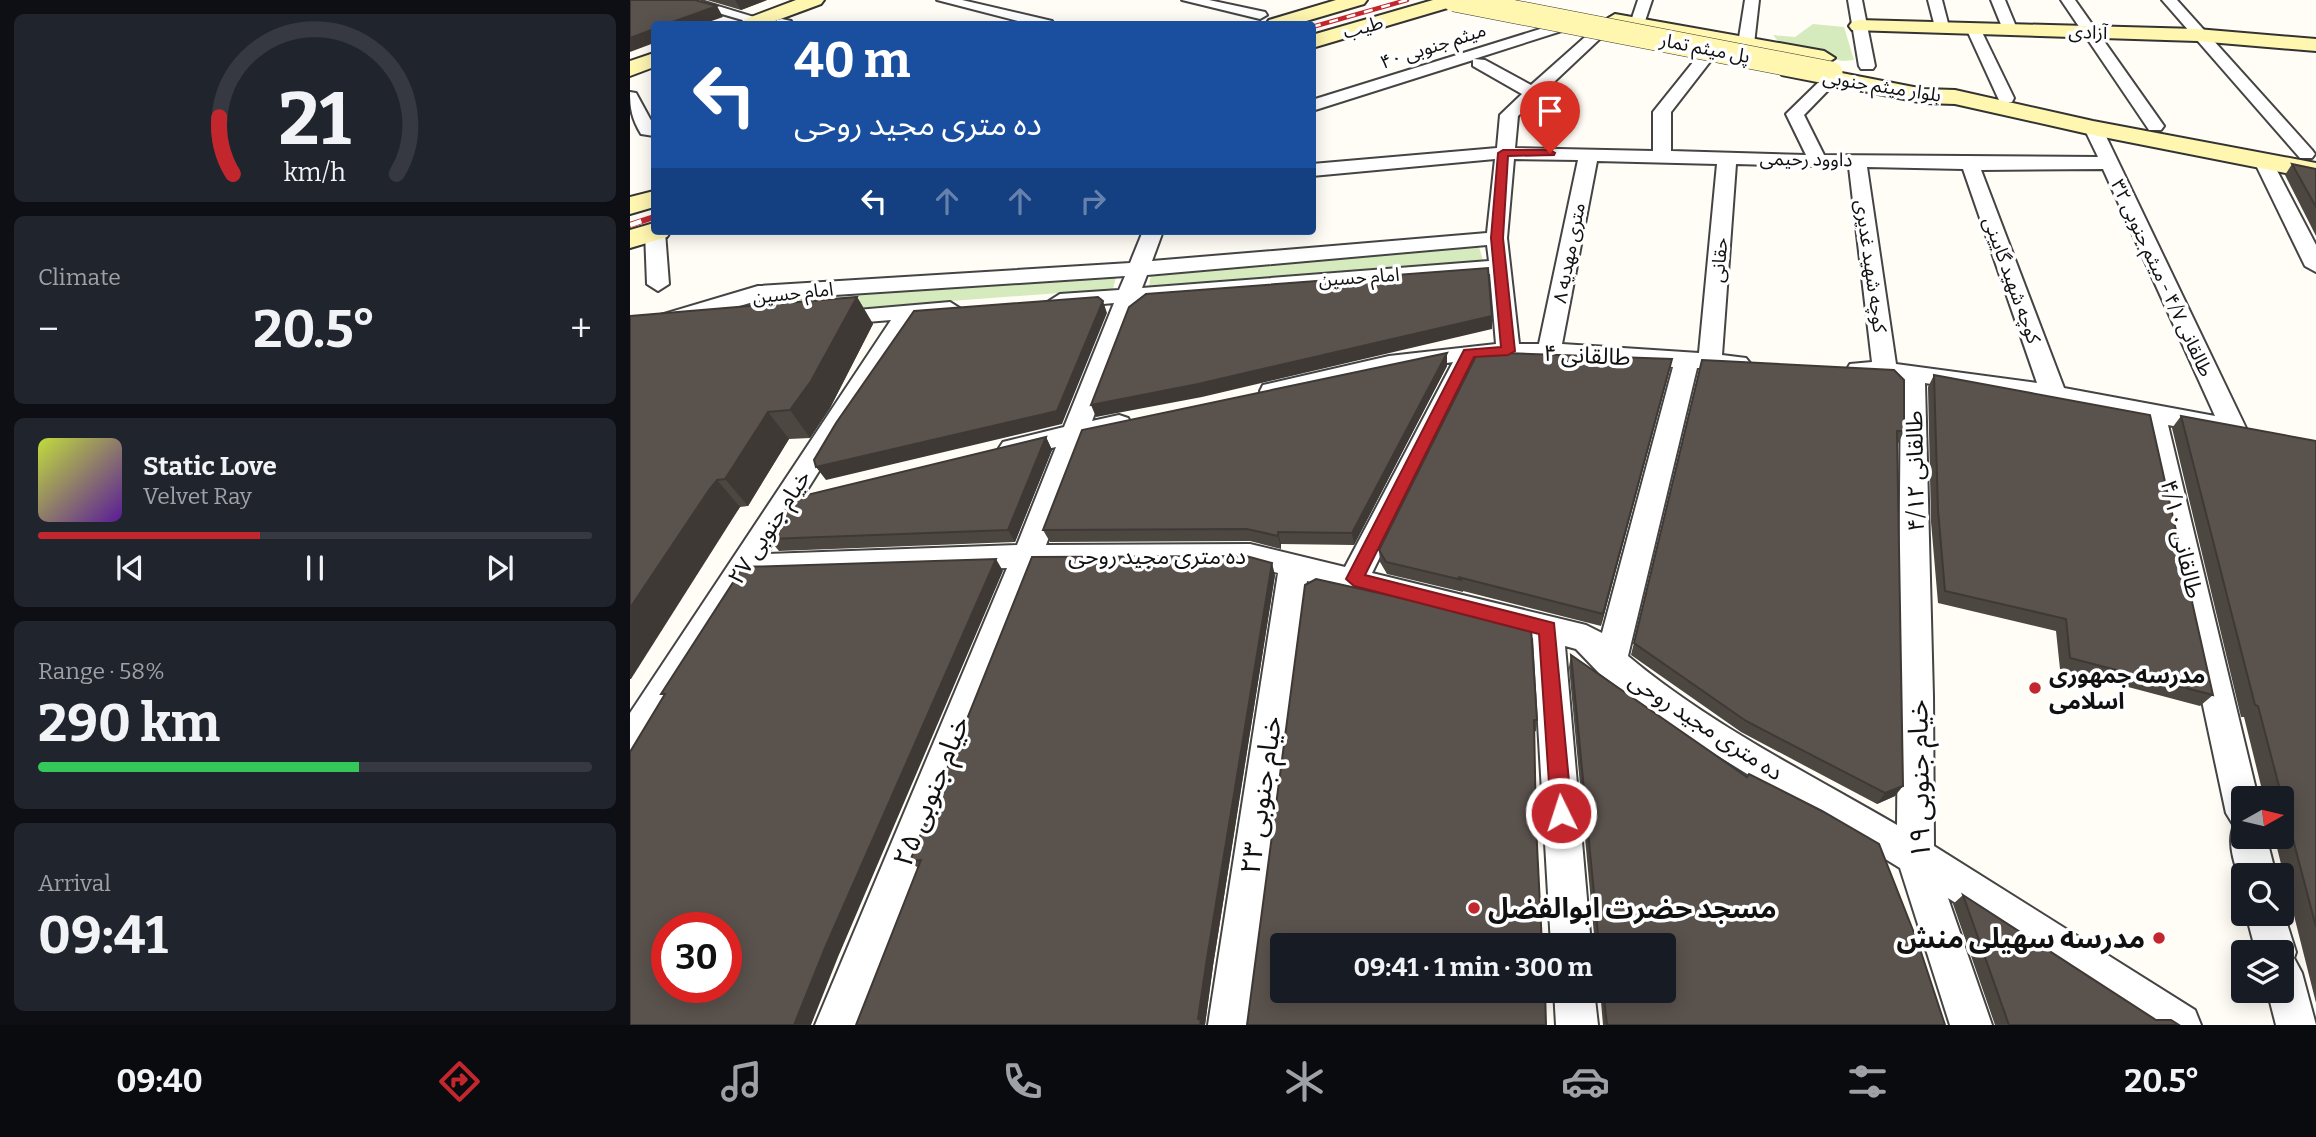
<!DOCTYPE html>
<meta charset="utf-8">
<style>
:root{--surface:#171b24;--page:#20242c;--text:#f1f3f6;--muted:#9ea1a6;--line:#363941;--accent:#c4262e}
body{margin:0;font-family:Bitter,"Noto Sans Arabic",serif;background:var(--page);color:var(--text);height:100vh;display:flex;flex-direction:column;font-size:26px;white-space:nowrap}
*{box-sizing:border-box;margin:0}
p{font-size:23px;color:var(--muted)}
.icon{flex:none;width:38px;height:38px;fill:none;stroke:currentColor;stroke-width:2;stroke-linecap:round;stroke-linejoin:round}
.map{position:relative;flex:1;overflow:hidden}
.panel{display:flex;flex-direction:column;gap:14px;padding:14px;background:#0d0f14;width:630px}
.panel>*{flex:none}
.banner{position:absolute;left:21px;top:21px;width:665px;height:214px;border-radius:7px;box-shadow:0 4px 18px #0003;background:#1a4fa0;color:#fff;overflow:hidden}
.needle{width:46px;rotate:82deg}
.controls{position:absolute;left:1601px;top:786px;display:grid;gap:14px}
.controls a{display:grid;place-items:center;width:63px;height:63px;border-radius:7px;background:var(--surface);box-shadow:0 4px 18px #0003;font-size:35px}
.speed{position:absolute;left:21px;top:912px;display:flex;gap:14px;font-size:35px;font-weight:700;text-align:center}
.speed>*{display:grid;place-content:center;width:91px;height:91px;border-radius:50%;background:var(--surface);box-shadow:0 4px 18px #0003;line-height:1}
.speed .limit{border:10px solid #d22;background:#fff;color:#111}
.pin{position:absolute;display:grid;place-items:center;width:60px;height:60px;color:#fff;margin:-72px -30px;border-radius:50% 50% 50% 0;rotate:-45deg;box-shadow:0 0 7px #0007}
.pin .icon{rotate:45deg}
.me{position:absolute;width:77px;margin:-38px;rotate:356deg;stroke-linejoin:round;filter:drop-shadow(0 0 5px #0008)}
.turn{display:flex;align-items:center;gap:24px;height:147px;padding:0 28px;font-size:32px}
.turn .icon{width:91px;height:91px;stroke-width:2.5}
.turn b{display:block;font-size:49px;line-height:60px}
.lanes{display:flex;align-items:center;height:66px;padding:0 28px;background:#0003;justify-content:center;gap:35px;direction:ltr}
.lanes .off{opacity:.35}
.big{font-size:52px;font-weight:700;line-height:1.1}
.panel .tile{flex:1;display:flex;flex-direction:column;justify-content:center;gap:10px;min-width:0;padding:0 24px;border-radius:10px;background:var(--page)}
.panel .dial{align-items:center;gap:0}
.dial svg{height:182px;overflow:visible;fill:none;stroke:var(--line);stroke-width:7;stroke-linecap:round;text-anchor:middle}
.dial text{fill:var(--text);stroke:none}
.song{display:flex;align-items:center;gap:21px}
.cover{width:84px;height:84px;border-radius:10px;background:linear-gradient(135deg,hsl(70 70% 55%),hsl(270 70% 35%))}
.played{height:7px;border-radius:4px;background:linear-gradient(90deg,var(--accent) 40%,var(--line) 40%)}
.keys{display:flex;justify-content:space-around;direction:ltr}
.heat{display:flex;justify-content:space-between;align-items:center;font-size:38px;direction:ltr}
.charge{height:10px;border-radius:5px;background:linear-gradient(90deg,#34c759 58%,var(--line) 0)}
.trip{position:absolute;left:640px;top:933px;width:406px;height:70px;border-radius:7px;background:var(--surface);box-shadow:0 4px 18px #0003;font-weight:700;line-height:70px;text-align:center}
.menu{display:flex;height:112px;justify-content:space-around;align-items:center;background:#090b0e;color:var(--muted)}
.menu .icon{width:49px;height:49px}
.menu .selected{color:var(--accent)}
.menu b{font-size:32px;color:var(--text)}
main{display:flex;flex:1;min-height:0}
.map>svg:first-child{display:block}
.green{fill:#d5ebbd}
.lines{fill:none;stroke-linecap:round;stroke-linejoin:round}
.street-casing{stroke:#444;stroke-width:4}
.secondary-casing{stroke:#333;stroke-width:4}
.street{fill:#fff;fill-rule:evenodd}
.secondary{fill:#fff6b0;fill-rule:evenodd}
.rail-far1-casing{stroke:#c4262e;stroke-width:4.5}
.rail-casing{stroke:#c4262e;stroke-width:6}
.rail-far1{stroke:#fff;stroke-width:2.5;stroke-dasharray:9;stroke-linecap:butt}
.rail{stroke:#fff;stroke-width:4.5;stroke-dasharray:12;stroke-linecap:butt}
.secondary-bridge-casing{stroke:#333;stroke-width:24;stroke-linecap:butt}
.secondary-bridge{stroke:#fff6b0;stroke-width:23}
.wall{fill:#4d4742}
.shaded-wall{fill:#3f3936}
.building{fill:#5a524d;stroke:#3f3936;stroke-width:2;fill-rule:evenodd}
.route{fill:#c4262e;stroke:#7f191e;stroke-width:2}
.poi-dot{fill:#c4262e;stroke:#fff;stroke-width:2.5}
.labels{text-anchor:middle;dominant-baseline:central;stroke-width:7;stroke-linejoin:round;paint-order:stroke}
.far-street-label{font-size:19px;fill:#111;stroke:#fff}
.street-label{font-size:23px;fill:#111;stroke:#fff}
.poi-label{font-size:23px;font-weight:bold;fill:#111;stroke:#fff;text-anchor:start}
.near-street-label{font-size:28px;fill:#111;stroke:#fff}
.near-poi-label{font-size:28px;font-weight:bold;fill:#111;stroke:#fff;text-anchor:start}
</style>
<main>
<section class="panel">
<div class="tile dial"><svg viewBox="0 0 100 80">
<path d="M14 69A42 42 0 1 1 86 69"/>
<path d="M14 69A42 42 0 0 1 8 44" stroke="#c4262e"/>
<text x="50" y="56" font-size="32" font-weight="700">21</text>
<text x="50" y="72" font-size="11">km/h</text>
</svg></div>
<div class="tile"><p>Climate</p>
<div class="heat"><a>−</a><b class="big">20.5°</b><a>+</a></div>
</div>
<div class="tile">
<div class="song"><i class="cover"></i><div><b>Static Love</b><p>Velvet Ray</p></div></div>
<div class="played"></div>
<div class="keys"><svg class="icon" aria-label="previous" viewBox="0 0 24 24"><path d="M18 5L8 12l10 7zM5 5v14"/></svg><svg class="icon" aria-label="pause" viewBox="0 0 24 24"><path d="M8 5v14M16 5v14"/></svg><svg class="icon" aria-label="next" viewBox="0 0 24 24"><path d="M6 5l10 7-10 7zM19 5v14"/></svg></div>
</div>
<div class="tile"><p>Range · 58%</p><b class="big">290 km</b><div class="charge"></div></div>
<div class="tile"><p>Arrival</p><b class="big">09:41</b></div>
</section>
<div class="map">
<svg width="1686" height="1025" viewBox="0 0 1686 1025">
<rect width="100%" height="100%" fill="#fffdf5"/>
<g class="green">
<path d="M1183,24L1214,27L1224,60L1213,61L1139,46L1141,41H1148L1143,35L1165,37Z"/>
<path d="M849,247L853,260L519,286L521,274Z"/>
<path d="M487,273L483,289L66,320L129,299Z"/>
</g>
<g class="lines">
<defs>
<g id="street">
<path d="M44,0H68L137,21L126,24Z"/>
<path d="M307,0H332L422,21L424,24H400Z"/>
<path d="M552,0H579L635,12L637,15L630,19Z"/>
<path d="M1008,0H1022L1014,24L1007,28L1000,24Z"/>
<path d="M1115,0H1129L1124,44L1116,49L1108,44Z"/>
<path d="M1218,0H1232L1245,66L1243,69H1231L1229,66Z"/>
<path d="M1298,0H1312L1319,27L1317,30H1307L1305,27Z"/>
<path d="M1361,0H1375L1387,29L1384,32H1374Z"/>
<path d="M1431,0H1445L1534,126L1531,130H1519Z"/>
<path d="M1532,0H1547L1682,150L1685,154L1682,158H1670Z"/>
<path d="M152,19L161,21L163,24H146L147,20Z"/>
<path d="M936,21L941,22V28L844,59L855,60L901,85L964,29L969,27L977,32L888,116L885,148L1023,151V112L1072,51L1078,49L1086,54L1041,112V151L1176,155L1156,114L1196,75L1202,73L1210,78L1174,115L1194,155L1468,157L1454,128L1463,123L1472,128L1616,428L1612,434L1603,437L1592,432L1586,434L1538,425L1628,798H1614V836H1636L1646,875H1614V888C1606,870 1596,844 1604,826L1596,813L1512,420L1295,383L1303,696L1304,846L1565,1010L1571,1025H1513L1318,898L1362,1025H1320L1270,868L1049,732L969,673L946,649L935,646L961,945H921L903,638L677,581L620,1025H578L648,573L620,566L407,567L227,1025H185L377,568L123,577L12,753L0,757V713L261,320L200,325L189,318L192,313L320,302L331,309L320,316L285,318L137,554L387,545L426,447L382,457L373,454L369,448L373,442L434,427L484,303L430,308L419,301L430,294L489,290L495,276L130,300L0,338V324L128,286L500,263L513,231H533L522,261L857,233L865,159L682,176V164L867,148L870,115L892,94L843,66V60L682,111V100ZM884,159L948,160L909,344H889L877,238ZM967,161L1087,164L1069,353L932,344ZM1106,164L1219,167L1242,362L1220,364L1217,369L1220,374L1271,380L1267,825C1176,772 1079,724 998,656L1067,368H1116L1120,363L1116,358L1092,355ZM1237,167L1333,169L1407,383L1266,364ZM1473,169L1585,416L1434,388L1351,170ZM857,245L859,261L512,288L517,275ZM860,274L866,344L759,356L642,383L633,385L630,391L633,397L642,399L759,372L823,362L715,567L620,544L416,545L455,441L498,430L502,424L498,418L489,415L462,421L507,302ZM848,359H936L1043,367L972,633L956,625L742,573Z"/>
<path d="M1343,24L1350,28L1384,98L1382,102H1370L1368,98L1336,28Z"/>
<path d="M0,92L6,93L24,126V136L11,134C2,119 0,109 0,92Z"/>
<path d="M1633,155L1642,161L1686,245V272L1675,266L1624,161Z"/>
<path d="M24,226V231L35,232L39,284L28,291L17,284L15,232Z"/>
<path d="M1652,908L1666,952L1664,958L1672,973L1686,1025H1646L1637,990H1652V952H1626L1616,914H1652Z"/>
<path d="M924,990H964L968,1025H926Z"/>
</g>
<g id="secondary">
<path d="M166,0H194L191,4L137,24H110L113,20Z"/>
<path d="M706,0H737L734,4L666,24H636L639,20Z"/>
<path d="M803,0H834L831,4L682,48V35Z"/>
<path d="M985,14L1194,51L1205,58L1194,65L978,24L975,20Z"/>
<path d="M1229,20L1567,29L1686,39V51L1567,41L1222,30L1219,26L1222,22Z"/>
<path d="M24,53V67L0,76V61Z"/>
<path d="M1160,63L1294,89L1325,90L1463,121L1686,163V179L1463,135L1325,104L1294,103L1152,75L1149,70Z"/>
<path d="M24,191V207L0,214V197Z"/>
<path d="M24,223V231H41L37,237L0,248V230Z"/>
</g>
</defs>
<use href="#street" class="street-casing"/>
<use href="#secondary" class="secondary-casing"/>
<use href="#street" class="street"/>
<use href="#secondary" class="secondary"/>
<defs>
<path id="rail-far1" d="M682,27L777,0"/>
<path id="rail" d="M0,225L24,217"/>
</defs>
<use href="#rail-far1" class="rail-far1-casing"/>
<use href="#rail" class="rail-casing"/>
<use href="#rail-far1" class="rail-far1"/>
<use href="#rail" class="rail"/>
<defs>
<path id="secondary-bridge" d="M824,0L1201,73"/>
</defs>
<use href="#secondary-bridge" class="secondary-bridge-casing"/>
<use href="#secondary-bridge" class="secondary-bridge"/>
</g>
<g class="wall">
<path d="M77,0H137L111,10Z"/>
<path d="M1662,164L1686,169V236L1655,175Z"/>
<path d="M227,297L243,324L200,408L180,438L159,439L118,506L110,507L103,517L0,679V316Z"/>
<path d="M817,353V366L724,545L651,544V549L620,541L420,542L413,530Z"/>
<path d="M1072,360L1274,431L1268,444L1265,796L1247,804L1111,732L1001,655Z"/>
<path d="M1039,372L971,626L833,591V592L757,574L750,562L749,550Z"/>
<path d="M1304,375L1583,695L1570,706L1430,669L1426,631L1308,603L1301,522L1298,387Z"/>
<path d="M1551,416L1686,441V1003L1644,836H1652V798H1634L1614,717H1611L1542,428Z"/>
<path d="M416,437L422,450L385,542L149,551L139,539Z"/>
<path d="M645,575L583,966L575,1025H226L288,868L280,861Z"/>
<path d="M778,597L907,720L906,731L904,732L906,825L778,600Z"/>
<path d="M941,655L1315,1025H973L970,990H1034V945H965L939,667Z"/>
<path d="M1333,895L1526,1020L1549,1025H1365L1323,904Z"/>
</g>
<g class="shaded-wall">
<path d="M105,0H137L111,10Z"/>
<path d="M87,6L93,17L73,24H37Z"/>
<path d="M24,29V43L0,52V38Z"/>
<path d="M227,297L243,324L200,408L180,438L160,410Z"/>
<path d="M473,301L477,313L432,424L196,480L186,467Z"/>
<path d="M862,316V329L572,397L466,417L461,405Z"/>
<path d="M817,353V366L724,545L722,533Z"/>
<path d="M1042,359L1039,372L971,626L973,614Z"/>
<path d="M138,412L159,439L118,506L95,479Z"/>
<path d="M416,437L422,450L385,542L378,530Z"/>
<path d="M87,480L110,507L1,679H0V608Z"/>
<path d="M648,532L651,544V549L648,536Z"/>
<path d="M366,559L373,571L208,957L181,1025H164L195,948Z"/>
<path d="M642,563L645,575L583,966L575,1025H570L568,1019L577,958Z"/>
<path d="M1273,786L1265,796L1247,804L1255,793Z"/>
</g>
<g class="building">
<path d="M0,0H65L87,6L37,24H24V29L0,38Z"/>
<path d="M1662,164L1686,169V207Z"/>
<path d="M858,268L862,316L568,384L461,405L499,307L516,294Z"/>
<path d="M227,297L181,381L160,410L138,412L95,479L87,480L79,490L0,608V316Z"/>
<path d="M468,297L473,301L427,411L186,467L184,460L206,423L284,311Z"/>
<path d="M848,352L1042,359L973,614L828,577L832,580L756,562L749,550Z"/>
<path d="M817,353L722,533L648,532V536L617,529L413,530L452,430Z"/>
<path d="M1072,360L1264,370L1274,380V431H1267L1273,786L1255,793L1116,721L1004,643Z"/>
<path d="M1304,375L1520,415L1583,695L1440,658L1436,619L1315,591L1308,510Z"/>
<path d="M1551,416L1686,441V927L1628,706L1625,705Z"/>
<path d="M416,437L378,530L139,539L160,499Z"/>
<path d="M616,556L642,563L577,958L568,1019L571,1020L570,1025H226L291,860L280,861L402,557Z"/>
<path d="M366,559L195,948L164,1025H0V752L35,694H31L113,567ZM37,928H96V987H37Z"/>
<path d="M686,579L780,600L778,597L901,628L907,720H904L906,825L912,945H653V990H915L916,1025H617L675,585Z"/>
<path d="M941,655L1117,777L1119,774L1192,811L1249,844L1288,943L1315,1025H977L973,990H1034V945H969Z"/>
<path d="M1333,895L1526,1020H1541L1549,1025H1379Z"/>
</g>
<path class="route" d="M920,150L925,153L924,155L878,156L873,238L885,351L878,355L844,357L735,575L924,623L942,813L939,820L931,823L924,820L921,813L909,634L724,586L716,579L834,350L871,347L861,238L868,153L873,150Z"/>
<g class="poi-dot">
<circle cx="1405" cy="688" r="7"/>
<circle cx="844" cy="908" r="7"/>
<circle cx="1529" cy="938" r="7"/>
</g>
<g class="labels">
<g class="far-street-label">
<text transform="translate(733 27) rotate(-16)">طیب</text>
<text transform="translate(1458 32) rotate(2)">آزادی</text>
<text transform="translate(803 46) rotate(-18)">میثم جنوبی ۴۰</text>
<text transform="translate(1075 48) rotate(11)">پل میثم تمار</text>
<text transform="translate(1252 86) rotate(9)">بلوار میثم جنوبی</text>
<text transform="translate(1176 159) rotate(1)">داوود رحیمی</text>
<text transform="translate(939 253) rotate(-79)">۸ متری مهدیه</text>
<text transform="translate(1089 260) rotate(-85)">حقانی</text>
<text transform="translate(1241 266) rotate(82)">کوچه شهید غدیری</text>
<text transform="translate(729 277) rotate(-4)">امام حسین</text>
<text transform="translate(1532 278) rotate(65)">طالقانی ۴/۷ - میثم جنوبی ۳۲</text>
<text transform="translate(1382 280) rotate(70)">کوچه شهید گایینی</text>
<text transform="translate(163 293) rotate(-6)">امام حسین</text>
</g>
<g class="street-label">
<text transform="translate(957 355) rotate(3)">طالقانی ۴</text>
<text transform="translate(1285 471) rotate(-91)">طالقانی ۴/۱۲</text>
<text transform="translate(139 527) rotate(-57)">خیام جنوبی ۲۷</text>
<text transform="translate(1552 539) rotate(77)">طالقانی ۴/۱۰</text>
<text x="527" y="556">ده متری مجید روحی</text>
<text transform="translate(1076 726) rotate(33)">ده متری مجید روحی</text>
</g>
<g class="poi-label">
<text x="1419" y="675">مدرسه جمهوری<tspan x="1419" dy="26">اسلامی</tspan></text>
</g>
<g class="near-street-label">
<text transform="translate(1289 779) rotate(-91)">خیام جنوبی ۱۹</text>
<text transform="translate(301 791) rotate(-68)">خیام جنوبی ۲۵</text>
<text transform="translate(631 795) rotate(-82)">خیام جنوبی ۲۳</text>
</g>
<g class="near-poi-label">
<text x="858" y="908">مسجد حضرت ابوالفضل</text>
<text x="1515" y="938" text-anchor="end">مدرسه سهیلی منش</text>
</g>
</g>
</svg>
<div class="controls">
<a><svg class="needle" viewBox="-14 -14 28 28"><path d="M0-13l5 13h-10z" fill="#e53935"/><path d="M0 13l5-13h-10z" fill="#9ea1a6"/></svg></a>
<a><svg class="icon" aria-label="search" viewBox="0 0 24 24"><circle cx="10" cy="10" r="6"/><path d="M15 15l6 6"/></svg></a>
<a><svg class="icon" aria-label="layers" viewBox="0 0 24 24"><path d="M12 4l9 5-9 5-9-5zM3 14l9 5 9-5"/></svg></a>
</div>
<div class="speed"><div class="limit">30</div></div>
<div class="pin" style="left:920px;top:153px;background:#d93025"><svg class="icon" aria-label="arrive" viewBox="0 0 24 24"><path d="M6 21V4h12l-3 4 3 4H6"/></svg></div>
<svg class="me" style="left:931px;top:813px" viewBox="-20 -20 40 40"><circle r="17" fill="#c4262e" stroke="#fff" stroke-width="3"/><path d="M0-11L8 9 0 5-8 9z" fill="#fff"/></svg>
<div class="trip">09:41 · 1 min · 300 m</div>
<div class="banner">
<div class="turn"><svg class="icon" aria-label="left" viewBox="0 0 24 24"><path d="M17 20v-9H6M10 6l-5 5 5 5"/></svg><div><b>40 m</b>ده متری مجید روحی</div></div>
<div class="lanes"><svg class="icon" aria-label="left" viewBox="0 0 24 24"><path d="M17 20v-9H6M10 6l-5 5 5 5"/></svg><svg class="icon off" aria-label="ahead" viewBox="0 0 24 24"><path d="M12 20V5M6 11l6-6 6 6"/></svg><svg class="icon off" aria-label="ahead" viewBox="0 0 24 24"><path d="M12 20V5M6 11l6-6 6 6"/></svg><svg class="icon off" aria-label="right" viewBox="0 0 24 24"><path d="M7 20v-9h11M14 6l5 5-5 5"/></svg></div>
</div>
</div>
</main>
<nav class="menu">
<b>09:40</b>
<svg class="icon selected" aria-label="directions" viewBox="0 0 24 24"><path d="M12 3l9 9-9 9-9-9zM9 14v-3h6M13 9l2 2-2 2"/></svg>
<svg class="icon" aria-label="music" viewBox="0 0 24 24"><path d="M9 18V5l10-2v13"/><circle cx="6" cy="18" r="3"/><circle cx="16" cy="16" r="3"/></svg>
<svg class="icon" aria-label="phone" viewBox="0 0 24 24"><path d="M5 4h4l2 5-3 2q2 4 5 5l2-3 5 2v4C11 20 4 13 5 4z"/></svg>
<svg class="icon" aria-label="climate" viewBox="0 0 24 24"><path d="M12 3v18M4 7l16 10M4 17L20 7"/></svg>
<svg class="icon" aria-label="car" viewBox="0 0 24 24"><path d="M5 17H2v-5l4-1 3-4h7l3 4 3 1v5h-3M9 17h6M6 11h13"/><circle cx="7" cy="17" r="2"/><circle cx="17" cy="17" r="2"/></svg>
<svg class="icon" aria-label="filters" viewBox="0 0 24 24"><path d="M4 7h16M4 17h16"/><circle cx="9" cy="7" r="2"/><circle cx="15" cy="17" r="2"/></svg>
<b>20.5°</b>
</nav>
